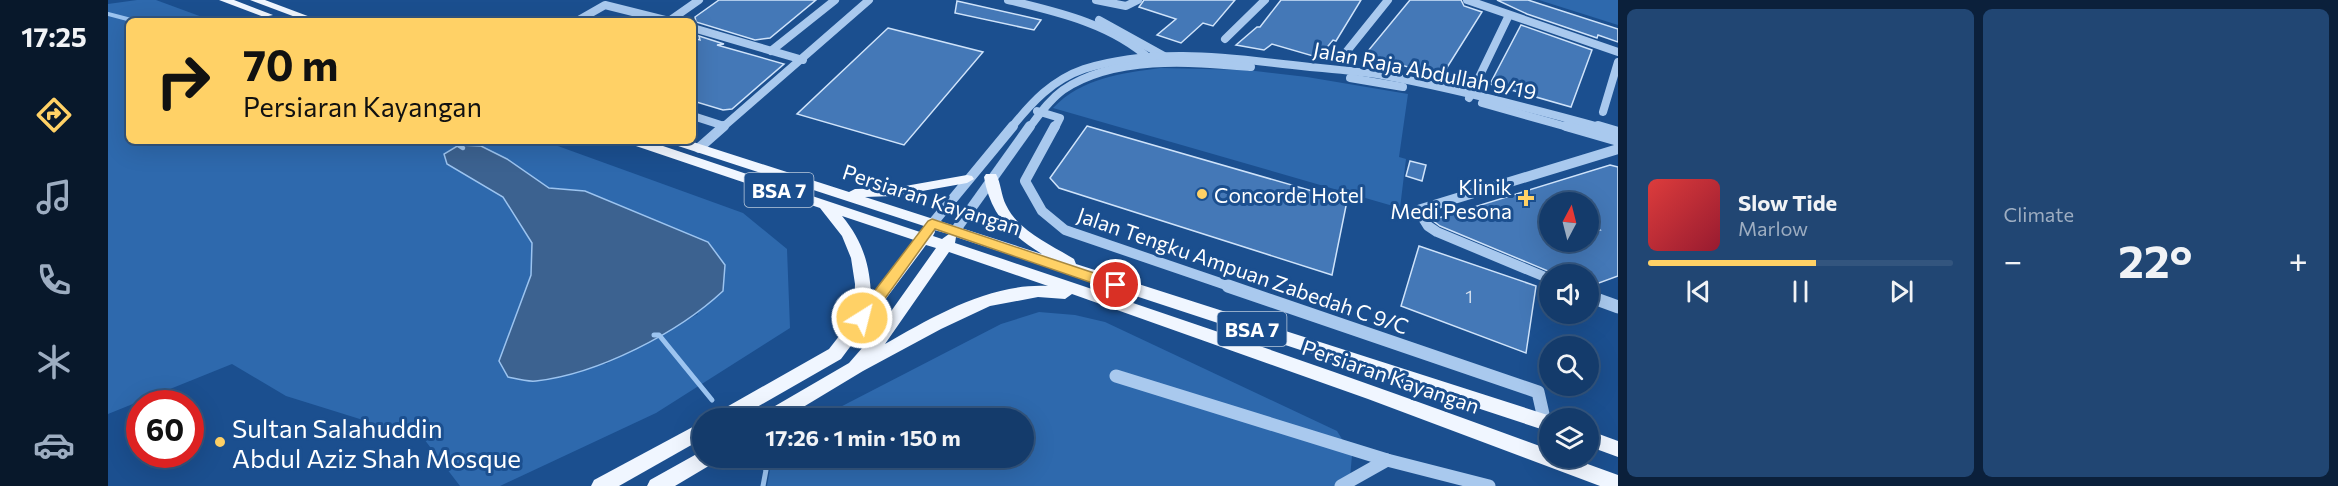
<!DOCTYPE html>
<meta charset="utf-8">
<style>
:root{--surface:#143b6b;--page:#214673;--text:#f1f3f6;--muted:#9dadc1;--line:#33557e;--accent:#ffd166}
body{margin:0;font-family:Commissioner,sans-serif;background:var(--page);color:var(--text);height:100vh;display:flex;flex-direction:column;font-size:22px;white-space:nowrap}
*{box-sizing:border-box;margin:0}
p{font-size:20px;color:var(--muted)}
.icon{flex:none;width:33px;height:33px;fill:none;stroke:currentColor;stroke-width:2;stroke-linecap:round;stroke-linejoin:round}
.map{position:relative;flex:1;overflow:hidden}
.details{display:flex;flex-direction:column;gap:9px;padding:9px;background:#0b203b;width:720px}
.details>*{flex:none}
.hud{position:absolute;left:18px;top:18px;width:570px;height:126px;border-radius:9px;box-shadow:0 6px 24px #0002,0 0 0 2px var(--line);background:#ffd166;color:#111;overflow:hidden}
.needle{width:39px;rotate:7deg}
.controls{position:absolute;left:1431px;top:192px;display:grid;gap:12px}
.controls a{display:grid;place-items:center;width:60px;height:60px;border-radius:50%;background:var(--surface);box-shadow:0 6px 24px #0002,0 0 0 2px var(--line);font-size:30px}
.speed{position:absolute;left:18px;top:390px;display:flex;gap:12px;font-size:30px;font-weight:700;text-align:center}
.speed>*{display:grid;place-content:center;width:78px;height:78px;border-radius:50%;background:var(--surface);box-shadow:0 6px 24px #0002,0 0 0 2px var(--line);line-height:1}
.speed .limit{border:9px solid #d22;background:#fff;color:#111}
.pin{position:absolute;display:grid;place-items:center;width:51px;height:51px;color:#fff;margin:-26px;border:3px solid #fff;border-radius:50%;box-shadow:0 2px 6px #0007}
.me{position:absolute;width:66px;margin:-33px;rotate:36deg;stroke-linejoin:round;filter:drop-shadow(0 0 4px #0008)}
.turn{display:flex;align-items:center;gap:21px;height:126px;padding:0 18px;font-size:27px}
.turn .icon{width:78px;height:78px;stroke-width:2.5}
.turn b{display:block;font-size:42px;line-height:51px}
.big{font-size:45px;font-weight:700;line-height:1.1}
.details .tile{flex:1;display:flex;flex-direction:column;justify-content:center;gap:9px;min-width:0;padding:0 21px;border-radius:9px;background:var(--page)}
.song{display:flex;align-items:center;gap:18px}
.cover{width:72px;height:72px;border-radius:9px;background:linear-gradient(135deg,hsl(0 70% 55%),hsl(350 70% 35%))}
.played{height:6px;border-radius:3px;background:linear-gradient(90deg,var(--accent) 55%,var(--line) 55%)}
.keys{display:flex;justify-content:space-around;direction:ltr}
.heat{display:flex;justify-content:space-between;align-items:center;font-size:33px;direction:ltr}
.details .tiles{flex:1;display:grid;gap:9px;grid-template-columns:repeat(2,1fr)}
.trip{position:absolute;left:584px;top:408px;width:342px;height:60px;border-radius:30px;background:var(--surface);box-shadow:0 6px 24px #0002,0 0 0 2px var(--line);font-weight:700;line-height:60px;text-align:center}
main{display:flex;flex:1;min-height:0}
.menu{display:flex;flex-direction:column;width:108px;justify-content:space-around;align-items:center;background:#08182b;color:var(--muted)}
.menu .icon{width:42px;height:42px}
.menu .current{color:var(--accent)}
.menu b{font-size:27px;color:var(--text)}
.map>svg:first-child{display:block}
.green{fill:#2e69ad;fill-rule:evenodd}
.water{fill:#3c6290;stroke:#9cc4f0;stroke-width:1.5}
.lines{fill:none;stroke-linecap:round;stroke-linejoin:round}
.stream-far2{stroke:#9cc4f0;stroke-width:4}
.stream-far1{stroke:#9cc4f0;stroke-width:4.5}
.stream{stroke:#9cc4f0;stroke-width:5}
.building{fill:#4478b7;stroke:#cfe3fa;stroke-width:1.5;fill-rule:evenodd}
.minor-far2{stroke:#a9c9ee;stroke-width:8}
.minor-far1{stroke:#a9c9ee;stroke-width:10}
.minor{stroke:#a9c9ee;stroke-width:13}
.major{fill:#f0f6ff;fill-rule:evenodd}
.route{fill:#ffd166;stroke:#a68842;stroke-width:1.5}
.poi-dot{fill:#ffd166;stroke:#1b4f8f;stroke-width:2}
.labels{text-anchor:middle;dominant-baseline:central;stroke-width:6;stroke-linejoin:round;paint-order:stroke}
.number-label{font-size:18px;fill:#d0dded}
.shield{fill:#1b4f8f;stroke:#bbcadd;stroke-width:1.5}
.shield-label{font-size:20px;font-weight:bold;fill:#fff}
.street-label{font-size:21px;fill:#fff;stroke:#1b4f8f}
.poi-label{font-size:21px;fill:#fff;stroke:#1b4f8f;text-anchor:end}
.near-poi-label{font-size:26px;fill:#fff;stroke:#1b4f8f;text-anchor:start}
</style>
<main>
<nav class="menu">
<b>17:25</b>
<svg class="icon current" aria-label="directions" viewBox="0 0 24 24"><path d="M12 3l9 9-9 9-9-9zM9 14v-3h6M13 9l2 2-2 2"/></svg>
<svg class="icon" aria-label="music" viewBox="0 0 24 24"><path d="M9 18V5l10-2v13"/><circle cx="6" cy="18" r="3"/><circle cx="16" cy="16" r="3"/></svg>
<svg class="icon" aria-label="phone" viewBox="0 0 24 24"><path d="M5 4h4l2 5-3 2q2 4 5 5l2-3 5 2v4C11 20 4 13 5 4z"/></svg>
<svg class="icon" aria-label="climate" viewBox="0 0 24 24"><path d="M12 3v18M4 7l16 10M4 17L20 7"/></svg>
<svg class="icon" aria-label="car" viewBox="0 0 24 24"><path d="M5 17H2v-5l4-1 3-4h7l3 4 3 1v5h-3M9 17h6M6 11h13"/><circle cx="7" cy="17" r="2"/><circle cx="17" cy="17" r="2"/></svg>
</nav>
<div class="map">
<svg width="1510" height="486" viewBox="0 0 1510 486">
<rect width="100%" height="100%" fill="#1b4f8f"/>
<g class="green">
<path d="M29,0H48L105,21H21V141H436L635,213L679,249L682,328L548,413L392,486H352L316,439L178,396L124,364L0,414V4ZM399,159L441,188L477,191L516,209L590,314L498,364L391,361L423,275L424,243L395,197Z"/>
<path d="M1431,0H1510V25Z"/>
<path d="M1053,68L1139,70L1199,77L1300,94L1291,157L1298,159L1292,208L945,108C974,78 1013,73 1053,68Z"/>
<path d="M931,312L967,315L997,322L1229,431L1244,455L1242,478L1229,486H659L664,458H915V418H711L893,324Z"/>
</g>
<path class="water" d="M351,145L373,146L399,159L441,188L477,191L600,242L617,265L615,291C570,333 490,374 428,381C419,382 409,379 400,377L391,361L423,275L424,243L395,197L339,164L336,154Z"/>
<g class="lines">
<path class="stream-far2" d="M0,14L27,21"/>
<path class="stream-far1" d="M344,141L355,148"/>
<g class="stream">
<path d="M546,335H551L604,400"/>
<path d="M649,458L658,470L655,486"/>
</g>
</g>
<g class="building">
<path d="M611,0H708L662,38L647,40L588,22L587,17Z"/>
<path d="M1036,0H1127L1105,26L1095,23L1073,43L1049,35L1068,19L1031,7Z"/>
<path d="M1173,0H1253L1228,41L1225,40L1216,51L1211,49L1205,56L1164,44L1156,50L1128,45L1149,27H1152Z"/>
<path d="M1302,0H1353L1356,6L1374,12L1333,77L1287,63L1284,66L1255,57Z"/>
<path d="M1389,0H1420L1510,29V42L1490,35L1489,38L1419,14Z"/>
<path d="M849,1L933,20L926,30L847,13Z"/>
<path d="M1413,25L1484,50L1463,107L1382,84Z"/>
<path d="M780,28L875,52L796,145L689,114Z"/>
<path d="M591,36L616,44L609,45L676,64L624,109L615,110L585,101V38L592,40Z"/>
<path d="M979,126L1239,201L1224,275L951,188L942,178Z"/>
<path d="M1302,161L1318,165L1314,181L1298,176Z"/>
<path d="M1502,165L1510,167V276L1480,287V274H1447L1332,226L1324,220ZM1442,202H1480V223L1492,230L1480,234V242H1442Z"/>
<path d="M1311,246L1428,286L1418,353L1293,306Z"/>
</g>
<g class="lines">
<g class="minor-far2">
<path d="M900,0C950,12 1004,24 1043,60"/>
<path d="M988,0L1018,6L1030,0"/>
<path d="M1359,0L1510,52"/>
<path d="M991,20L1056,56"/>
<path d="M469,21L497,5L561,21"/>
<path d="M561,21L591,0"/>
<path d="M585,28L695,60"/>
<path d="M1117,39L1157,0"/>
<path d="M663,51L727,0"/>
<path d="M1239,51L1280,0"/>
<path d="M1242,78L1295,87"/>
<path d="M1361,98L1401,15"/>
<path d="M1374,103L1463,128"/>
<path d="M929,111L952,118L947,128"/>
<path d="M1495,112L1510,62"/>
<path d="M585,116L616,126"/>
<path d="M614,128L761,0"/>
<path d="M903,128C924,102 944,80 976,69C1040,49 1110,56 1175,64C1208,68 1242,70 1274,75C1349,89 1422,108 1495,128"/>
<path d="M921,128C931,115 941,100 955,90C1007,55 1083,62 1143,67"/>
</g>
<g class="minor-far1">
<path d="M947,126L917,181L934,211L957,230L1124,287"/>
<path d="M1458,126L1510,141"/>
<path d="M1490,126L1510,132"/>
<path d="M591,148L616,126"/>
<path d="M824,224L905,126"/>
<path d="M847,231L922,126"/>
<path d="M1442,279L1329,232L1320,226L1310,210L1510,149"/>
</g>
<g class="minor">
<path d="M1120,286L1430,392L1437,423"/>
<path d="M1480,296L1510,307"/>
<path d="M1008,376L1279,460L1381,486"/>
<path d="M1233,486L1279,460"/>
</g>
<g class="major">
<path d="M111,0H126L165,15L156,17Z"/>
<path d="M142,0H157L213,21H198Z"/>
<path d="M521,141H540L812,232L819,227L564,144L563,141H582L741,192L747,189L786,188L859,175L864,176L866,179L859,183L786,196L757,197L934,254C903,235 882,214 876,177L878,174H888C893,183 893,195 898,205C910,231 943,245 966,259L968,264L1449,418H1442V432L848,237L847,243C1046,310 1245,376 1442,450V458H1463L1510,475V486H1492L1260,399L964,294L957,299L930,297L882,306L833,329L755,371L677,418H653L655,413L741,363L769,331L828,248L818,245L733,359L630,418H606L608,413L721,349L746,317L747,284L743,258L734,236L712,208L522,144ZM734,216L806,240L763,296C762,264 754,240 734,216ZM826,230L841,234L834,239L825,236L827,232ZM841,252L940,286C882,283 826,316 777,344Z"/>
<path d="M594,422V439L511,486H483L486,480Z"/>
<path d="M1480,430L1510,441V457L1480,446Z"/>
<path d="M594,451V458H606L604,464L567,486H539L542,480Z"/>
</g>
</g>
<path class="route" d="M824,219L1013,282L1015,285L1013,289H1002L827,229L760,322H749L747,318L749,314L820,221Z"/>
<g class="poi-dot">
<circle cx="1094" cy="194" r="6"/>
<path d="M1415 189h6v6h6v6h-6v6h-6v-6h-6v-6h6z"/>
<circle cx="112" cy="442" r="6"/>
</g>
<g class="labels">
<g class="number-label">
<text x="1361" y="296">1</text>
</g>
<g class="shield">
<rect x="636.5" y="173" width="69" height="34" rx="4.5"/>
<rect x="1109.5" y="312" width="69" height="34" rx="4.5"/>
</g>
<g class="shield-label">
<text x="671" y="190">BSA 7</text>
<text x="1144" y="329">BSA 7</text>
</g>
<g class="street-label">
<text transform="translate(1317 70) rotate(11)">Jalan Raja Abdullah 9/19</text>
<text transform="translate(824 199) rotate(18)">Persiaran Kayangan</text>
<text transform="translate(1135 270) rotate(19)">Jalan Tengku Ampuan Zabedah C 9/C</text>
<text transform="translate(1283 376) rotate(19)">Persiaran Kayangan</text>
</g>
<g class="poi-label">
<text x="1404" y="186">Klinik<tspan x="1404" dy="24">Medi Pesona</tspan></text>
<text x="1106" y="194" text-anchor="start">Concorde Hotel</text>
</g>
<g class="near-poi-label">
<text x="124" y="427">Sultan Salahuddin<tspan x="124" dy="30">Abdul Aziz Shah Mosque</tspan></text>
</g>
</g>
</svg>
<div class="controls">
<a><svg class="needle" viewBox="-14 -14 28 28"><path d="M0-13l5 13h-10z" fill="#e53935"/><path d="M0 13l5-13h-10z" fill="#9dadc1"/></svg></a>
<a><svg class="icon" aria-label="sound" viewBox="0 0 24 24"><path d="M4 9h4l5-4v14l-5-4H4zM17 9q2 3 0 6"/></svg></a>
<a><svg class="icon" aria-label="search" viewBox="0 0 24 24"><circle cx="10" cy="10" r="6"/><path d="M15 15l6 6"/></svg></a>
<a><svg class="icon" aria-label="layers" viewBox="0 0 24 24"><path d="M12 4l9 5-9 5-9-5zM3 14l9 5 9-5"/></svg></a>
</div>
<div class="speed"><div class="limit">60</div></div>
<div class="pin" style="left:1008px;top:285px;background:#d93025"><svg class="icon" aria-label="arrive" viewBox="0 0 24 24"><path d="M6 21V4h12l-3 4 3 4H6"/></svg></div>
<svg class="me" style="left:754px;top:318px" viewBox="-20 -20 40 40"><circle r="17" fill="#ffd166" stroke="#fff" stroke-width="3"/><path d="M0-11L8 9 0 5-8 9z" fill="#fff"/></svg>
<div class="trip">17:26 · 1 min · 150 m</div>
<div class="hud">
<div class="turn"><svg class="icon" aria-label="right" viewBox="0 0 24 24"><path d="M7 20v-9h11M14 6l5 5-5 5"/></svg><div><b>70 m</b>Persiaran Kayangan</div></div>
</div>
</div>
<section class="details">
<div class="tiles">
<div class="tile">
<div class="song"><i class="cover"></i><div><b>Slow Tide</b><p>Marlow</p></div></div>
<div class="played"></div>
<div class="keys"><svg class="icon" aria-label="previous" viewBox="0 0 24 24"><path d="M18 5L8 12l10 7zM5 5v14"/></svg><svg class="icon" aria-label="pause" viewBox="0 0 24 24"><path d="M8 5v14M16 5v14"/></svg><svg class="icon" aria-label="next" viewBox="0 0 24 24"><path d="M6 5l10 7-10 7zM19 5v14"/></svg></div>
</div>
<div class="tile"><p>Climate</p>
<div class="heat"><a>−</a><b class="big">22°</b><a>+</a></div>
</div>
</div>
</section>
</main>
